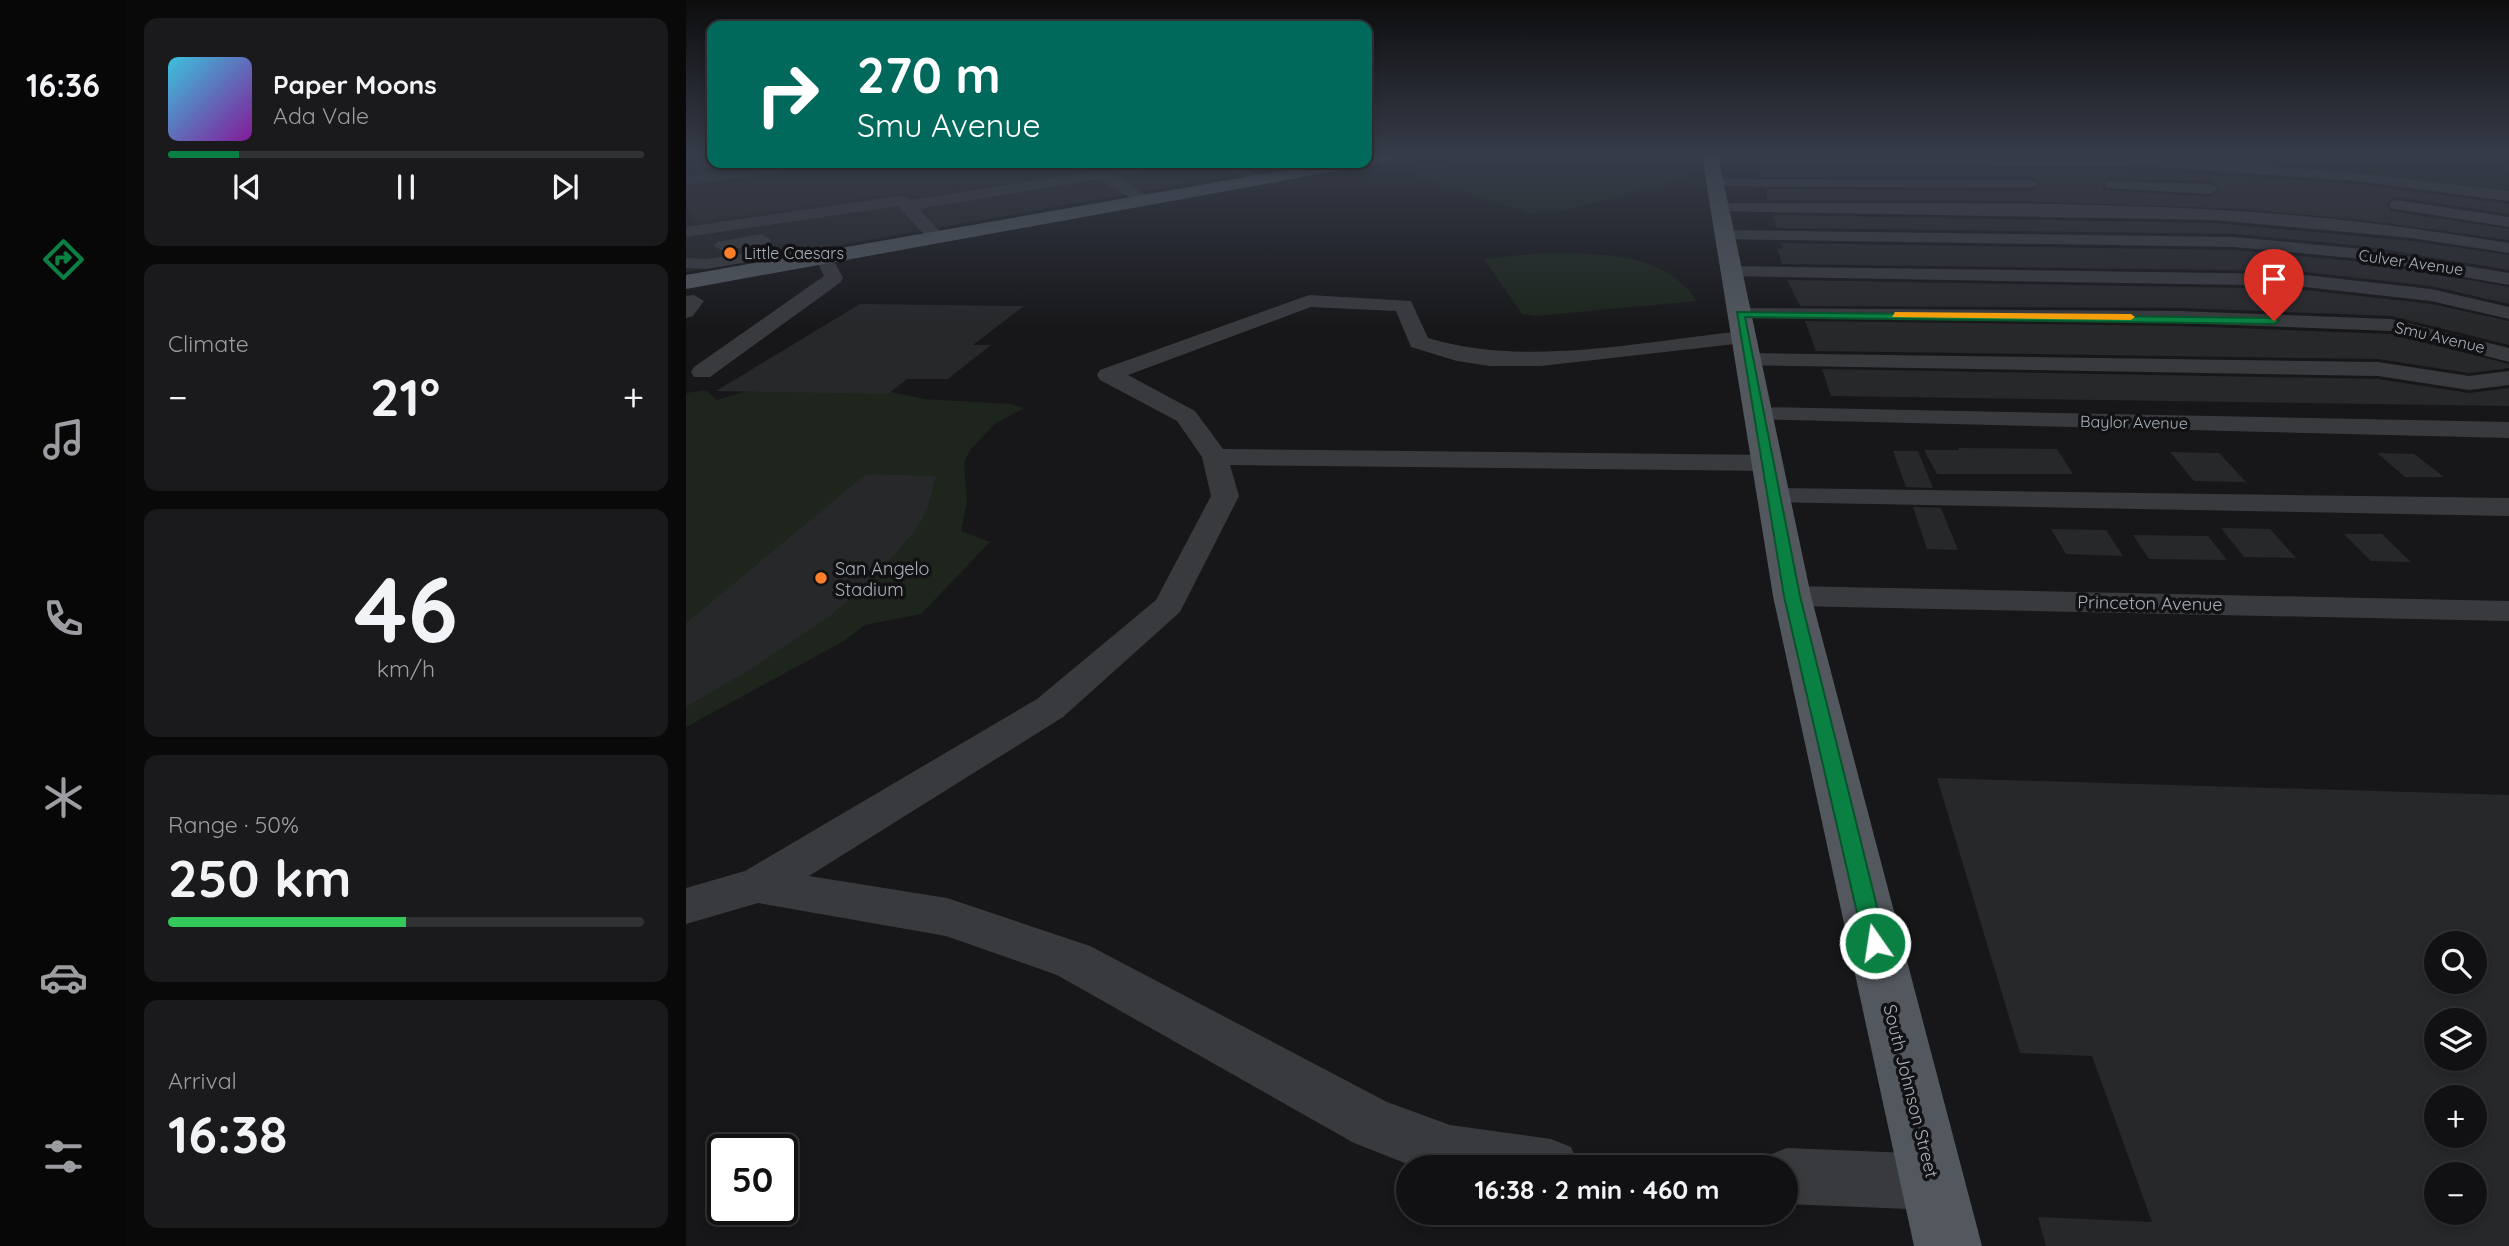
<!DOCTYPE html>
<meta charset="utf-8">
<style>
:root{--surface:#111113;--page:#1a1a1c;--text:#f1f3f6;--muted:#9c9da0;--line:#303133;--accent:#0b8043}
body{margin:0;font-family:Quicksand,sans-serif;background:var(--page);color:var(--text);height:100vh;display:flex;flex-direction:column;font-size:26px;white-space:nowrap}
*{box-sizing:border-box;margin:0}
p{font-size:23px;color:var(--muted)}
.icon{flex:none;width:38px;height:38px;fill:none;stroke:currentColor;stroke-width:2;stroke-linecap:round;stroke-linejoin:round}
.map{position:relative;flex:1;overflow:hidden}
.details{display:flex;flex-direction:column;gap:18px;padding:18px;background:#09090a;width:560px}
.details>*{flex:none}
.banner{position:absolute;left:21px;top:21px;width:665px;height:147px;border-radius:14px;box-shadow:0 4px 10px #0003,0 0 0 2px var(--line);background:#00695c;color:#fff;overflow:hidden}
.fabs{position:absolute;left:1738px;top:931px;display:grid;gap:14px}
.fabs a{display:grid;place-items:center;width:63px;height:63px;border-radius:50%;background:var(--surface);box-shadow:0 4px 10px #0003,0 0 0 2px var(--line);font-size:35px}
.speed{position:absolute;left:21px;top:1134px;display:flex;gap:14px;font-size:35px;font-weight:700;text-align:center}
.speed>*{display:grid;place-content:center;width:91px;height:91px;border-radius:50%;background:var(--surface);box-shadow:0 4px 10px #0003,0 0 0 2px var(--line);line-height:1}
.speed .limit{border:4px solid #111;border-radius:10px;background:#fff;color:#111}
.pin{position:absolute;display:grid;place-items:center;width:60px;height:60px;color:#fff;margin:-72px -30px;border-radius:50% 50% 50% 0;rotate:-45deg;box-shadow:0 0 7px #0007}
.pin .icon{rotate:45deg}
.me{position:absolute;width:77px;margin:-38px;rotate:347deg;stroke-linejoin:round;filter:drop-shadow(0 0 5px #0008)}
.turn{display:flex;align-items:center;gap:24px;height:147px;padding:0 35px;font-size:32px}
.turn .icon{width:91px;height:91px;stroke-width:2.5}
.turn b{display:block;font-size:49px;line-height:60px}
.big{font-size:52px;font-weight:700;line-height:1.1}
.details .card{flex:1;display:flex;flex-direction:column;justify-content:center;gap:10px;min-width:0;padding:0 24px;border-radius:14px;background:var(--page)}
.details .dial{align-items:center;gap:0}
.dial b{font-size:91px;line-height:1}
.song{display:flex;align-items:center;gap:21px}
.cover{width:84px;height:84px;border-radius:10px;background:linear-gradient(135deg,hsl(190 70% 55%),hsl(290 70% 35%))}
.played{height:7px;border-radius:4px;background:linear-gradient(90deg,var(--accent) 15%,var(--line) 15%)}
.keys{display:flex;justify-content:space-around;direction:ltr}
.heat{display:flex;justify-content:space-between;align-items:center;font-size:38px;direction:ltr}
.charge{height:10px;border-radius:5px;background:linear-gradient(90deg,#34c759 50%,var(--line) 0)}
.trip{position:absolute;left:710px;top:1155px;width:402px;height:70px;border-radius:35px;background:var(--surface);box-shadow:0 4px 10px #0003,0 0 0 2px var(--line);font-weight:700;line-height:70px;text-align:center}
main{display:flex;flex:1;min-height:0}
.menu{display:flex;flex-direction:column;width:126px;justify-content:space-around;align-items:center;background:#070708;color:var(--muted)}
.menu .icon{width:49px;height:49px}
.menu .on{color:var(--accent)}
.menu b{font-size:32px;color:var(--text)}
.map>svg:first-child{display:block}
.built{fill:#232426}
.green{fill:#1d251c}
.building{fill:#27282a;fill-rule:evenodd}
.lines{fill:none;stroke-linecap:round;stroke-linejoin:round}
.minor{fill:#383a3e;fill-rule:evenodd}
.major{fill:#53585e;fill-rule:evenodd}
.route{fill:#0b8043;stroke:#07532c;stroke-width:2}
.slow{fill:#f59e0b}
.poi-dot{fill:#fe7f2a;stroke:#121214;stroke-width:2.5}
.labels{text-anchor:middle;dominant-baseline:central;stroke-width:7;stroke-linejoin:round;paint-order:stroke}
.far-poi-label{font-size:16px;fill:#a8b2ba;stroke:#121214;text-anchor:start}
.far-street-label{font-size:16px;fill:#a8b2ba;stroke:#121214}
.poi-label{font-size:18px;fill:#a8b2ba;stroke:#121214;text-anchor:start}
.street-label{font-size:18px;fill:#a8b2ba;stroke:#121214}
</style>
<main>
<nav class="menu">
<b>16:36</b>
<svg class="icon on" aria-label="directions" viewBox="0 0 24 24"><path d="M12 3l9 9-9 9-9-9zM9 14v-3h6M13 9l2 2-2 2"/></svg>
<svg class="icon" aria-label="music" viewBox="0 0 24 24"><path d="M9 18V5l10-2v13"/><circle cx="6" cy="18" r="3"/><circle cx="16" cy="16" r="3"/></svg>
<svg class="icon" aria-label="phone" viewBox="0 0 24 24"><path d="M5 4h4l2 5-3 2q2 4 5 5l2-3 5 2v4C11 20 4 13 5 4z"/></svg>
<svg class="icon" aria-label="climate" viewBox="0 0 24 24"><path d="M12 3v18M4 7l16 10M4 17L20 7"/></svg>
<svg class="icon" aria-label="car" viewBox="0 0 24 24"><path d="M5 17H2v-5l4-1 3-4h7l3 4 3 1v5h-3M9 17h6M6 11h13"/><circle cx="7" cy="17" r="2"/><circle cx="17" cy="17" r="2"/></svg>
<svg class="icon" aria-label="filters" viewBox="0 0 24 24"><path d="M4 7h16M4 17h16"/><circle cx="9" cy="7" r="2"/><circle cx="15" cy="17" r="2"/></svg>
</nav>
<section class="details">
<div class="card">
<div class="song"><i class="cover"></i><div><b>Paper Moons</b><p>Ada Vale</p></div></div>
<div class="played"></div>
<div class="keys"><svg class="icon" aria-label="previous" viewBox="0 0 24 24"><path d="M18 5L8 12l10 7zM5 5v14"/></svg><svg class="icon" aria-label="pause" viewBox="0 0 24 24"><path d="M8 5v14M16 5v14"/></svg><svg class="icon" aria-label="next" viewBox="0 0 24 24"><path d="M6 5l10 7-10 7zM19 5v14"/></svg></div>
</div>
<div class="card"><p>Climate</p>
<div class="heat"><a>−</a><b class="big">21°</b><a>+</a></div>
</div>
<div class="card dial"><b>46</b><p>km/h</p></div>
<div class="card"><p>Range · 50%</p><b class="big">250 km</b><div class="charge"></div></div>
<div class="card"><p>Arrival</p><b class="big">16:38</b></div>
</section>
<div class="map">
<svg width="1823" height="1246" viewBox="0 0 1823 1246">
<rect width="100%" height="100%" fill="#171719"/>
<g class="built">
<path d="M0,156H26V163H113L0,178Z"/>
<path d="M160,163H620L0,272V183Z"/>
</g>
<g class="green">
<path d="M773,156H990L1001,161L1002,178L873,212L842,213L724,174L729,169Z"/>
<path d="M1212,156H1823V197L1532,167L1222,161Z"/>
<path d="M855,253C910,254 977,250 1011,301L850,316L836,314L798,259Z"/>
<path d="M67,389L205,392L238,399L325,404L338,408L310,423L284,450L278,462L281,501L275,531L304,542L235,614L179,625L158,641L0,727V393L20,390L31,400Z"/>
</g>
<g class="building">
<path d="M144,163H227L263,191L213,193L9,223L0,206V190L135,170Z"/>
<path d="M1072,166L1433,169L1669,184L1823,204V214L1710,197L1701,202L1704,211L1823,229V240L1677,220L1554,209L1331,201L1081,200L1080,189L1345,191L1354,183L1345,177H1075ZM1424,178L1524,181L1534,190L1524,197L1417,190V180Z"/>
<path d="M1086,215L1528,223L1725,241L1823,255V270L1677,246L1548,234L1091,228Z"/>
<path d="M1095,243L1548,250L1677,262L1823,287V304L1745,286L1610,271L1096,264L1091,248L1097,249Z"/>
<path d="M1101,280L1610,289L1745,304L1823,321V345L1705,316L1493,308L1114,306Z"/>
<path d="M174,304L338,306L287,345H305L262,379H221L202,394L30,391Z"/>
<path d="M1119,321L1493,326L1705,334L1823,364V368L1783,373L1692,359L1130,351Z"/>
<path d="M1136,369L1692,379L1783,393L1823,388V406L1145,396Z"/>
<path d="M1272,448L1371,449L1387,474H1251L1238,450H1273Z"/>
<path d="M1207,451H1232L1247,488L1220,487Z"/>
<path d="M1484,452L1533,453L1560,482L1508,481Z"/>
<path d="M1691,453L1728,454L1758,477H1719Z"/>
<path d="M180,474L250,476L241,510L228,532L187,579L145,615L65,669L0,707V623Z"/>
<path d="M1227,507L1255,508L1272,550L1241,549Z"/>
<path d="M1535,528L1584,529L1610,558L1558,557Z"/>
<path d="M1365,529L1420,530L1437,556L1380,554Z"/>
<path d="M1658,534H1696L1725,562L1685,561Z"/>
<path d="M1447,535L1522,536L1541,560L1463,559Z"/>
<path d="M1251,778L1823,795V1246H1360L1352,1217L1466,1222L1406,1056L1334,1053ZM1750,943H1788V982H1750ZM1750,1020H1788V1059H1750ZM1750,1097H1788V1136H1750ZM1750,1174H1788V1213H1750Z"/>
</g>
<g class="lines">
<g class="minor">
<path d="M1021,156L1475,159L1669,173L1823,191V201L1669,181L1475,167L1025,163L1018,159Z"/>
<path d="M105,163H142L135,167L0,185V177Z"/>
<path d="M460,163H493L486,167L430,176L463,197V203H453L413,179L233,209L259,237L250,242L244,241L212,206L0,237V227L213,196L225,200Z"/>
<path d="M533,163H550L580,180L578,183H568Z"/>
<path d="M1029,179L1345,180L1352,184L1345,188L1024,186V180Z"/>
<path d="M1424,181L1524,184L1532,189L1524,194L1419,188V182Z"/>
<path d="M1710,200L1823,217V227L1704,208V202Z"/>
<path d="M1034,203C1232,204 1431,199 1628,217C1694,223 1758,233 1823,243V253L1725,238L1528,220L1028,211V205Z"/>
<path d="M1038,230L1548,237L1677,249L1823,273V285L1677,259L1548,247L1032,239L1030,235L1032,231Z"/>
<path d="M75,234L84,239L94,267L91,271H79L73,260L21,269L0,268V258L21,259L71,251L69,245L37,251L28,246L31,242Z"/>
<path d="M138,252L144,253L157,278L155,282L24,377H8L5,372L8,367L138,276L129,257Z"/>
<path d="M1046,266L1610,274L1745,289L1823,307V319L1745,301L1610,286L1039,276L1037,272Z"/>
<path d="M8,295L18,301L7,316L0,318V296Z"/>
<path d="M623,295L725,301L742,338C840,368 957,341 1058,331L1069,337L1058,343L855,366H804L771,361L725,347L710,311L625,307L442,375L509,411L537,449L1082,455L1091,457L1095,463L1091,469L1082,471L544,465L553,496L494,612L377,717L123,876L261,898L404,946L701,1102L764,1125L865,1139L885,1147L893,1167H729L668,1143L371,975L260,936L72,903L0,924V888L59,871L351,699L470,600L525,496L516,457L491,421L414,380L411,375L414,370Z"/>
<path d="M1054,308L1493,311L1705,319L1823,348V362L1705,331L1493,323L1047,318L1044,314L1047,310Z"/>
<path d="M1063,353L1692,362L1783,376L1823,371V385L1783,390L1692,376L1055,365L1052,360Z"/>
<path d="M1074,407L1823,422V438L1065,419L1062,414L1065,409Z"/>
<path d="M1088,488L1823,498V516L1078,502L1074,496L1078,490Z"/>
<path d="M1106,586L1823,601V621L1106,606L1095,603L1090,596L1095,589Z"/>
<path d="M1101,1148L1247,1154L1267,1162L1275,1182L1267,1202L1247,1210L1101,1204V1167H1076L1081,1156Z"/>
</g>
<g class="major">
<path d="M681,156H714C706,163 686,166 675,163L667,168L0,289V275L641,163H681Z"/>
<path d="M1016,156H1032L1125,596L1296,1246H1228L1087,596Z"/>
</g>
</g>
<linearGradient id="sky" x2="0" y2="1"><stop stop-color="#0d0d0e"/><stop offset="0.47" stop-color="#363c49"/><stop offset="1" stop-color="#363c49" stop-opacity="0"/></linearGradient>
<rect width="1823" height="330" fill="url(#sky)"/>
<path class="route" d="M1051,312L1588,318L1593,321L1588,324L1059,317L1114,596L1200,943L1197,949L1189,952L1181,949L1178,943L1098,596Z"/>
<path class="slow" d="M1209,312L1445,314L1449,317L1445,320L1206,317Z"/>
<g class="poi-dot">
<circle cx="44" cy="253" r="7"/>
<circle cx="135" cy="578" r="7"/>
</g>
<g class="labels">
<g class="far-poi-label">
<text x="58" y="253">Little Caesars</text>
</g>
<g class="far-street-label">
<text transform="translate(1725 262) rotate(8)">Culver Avenue</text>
<text transform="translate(1754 337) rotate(13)">Smu Avenue</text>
<text transform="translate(1448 422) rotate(1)">Baylor Avenue</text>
</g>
<g class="poi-label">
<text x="149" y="568">San Angelo<tspan x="149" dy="21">Stadium</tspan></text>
</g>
<g class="street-label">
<text transform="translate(1464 603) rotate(1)">Princeton Avenue</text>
<text transform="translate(1225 1091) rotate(76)">South Johnson Street</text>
</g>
</g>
</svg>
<div class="fabs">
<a><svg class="icon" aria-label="search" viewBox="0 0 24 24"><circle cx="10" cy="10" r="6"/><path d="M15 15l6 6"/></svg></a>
<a><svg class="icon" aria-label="layers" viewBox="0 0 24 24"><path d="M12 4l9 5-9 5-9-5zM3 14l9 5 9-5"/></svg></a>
<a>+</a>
<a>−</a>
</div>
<div class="speed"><div class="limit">50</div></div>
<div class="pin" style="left:1588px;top:321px;background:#d93025"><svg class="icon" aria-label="arrive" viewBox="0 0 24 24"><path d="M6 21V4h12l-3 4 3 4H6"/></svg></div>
<svg class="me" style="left:1189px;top:943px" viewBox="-20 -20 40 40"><circle r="17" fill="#0b8043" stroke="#fff" stroke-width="3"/><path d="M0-11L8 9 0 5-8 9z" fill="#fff"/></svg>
<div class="trip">16:38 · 2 min · 460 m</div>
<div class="banner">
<div class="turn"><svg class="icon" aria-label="right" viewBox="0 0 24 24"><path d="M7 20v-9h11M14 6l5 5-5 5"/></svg><div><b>270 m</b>Smu Avenue</div></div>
</div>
</div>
</main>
